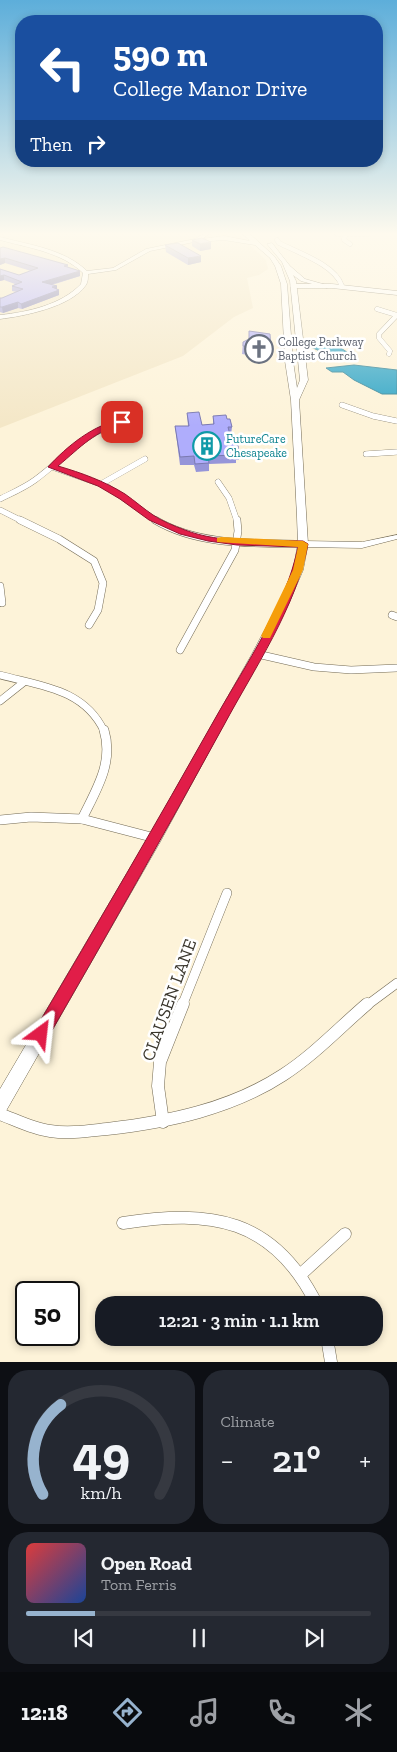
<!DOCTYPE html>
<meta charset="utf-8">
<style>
:root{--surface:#171b24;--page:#242831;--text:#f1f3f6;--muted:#9ea1a6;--line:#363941;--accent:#97b3ce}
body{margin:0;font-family:"Zilla Slab",serif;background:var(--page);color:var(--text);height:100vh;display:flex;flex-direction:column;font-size:19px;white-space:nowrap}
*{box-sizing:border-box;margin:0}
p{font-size:16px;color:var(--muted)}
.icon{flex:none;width:28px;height:28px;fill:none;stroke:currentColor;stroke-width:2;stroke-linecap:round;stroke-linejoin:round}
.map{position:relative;height:1362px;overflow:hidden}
.sheet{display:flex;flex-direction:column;gap:8px;padding:8px;background:#0d0f14;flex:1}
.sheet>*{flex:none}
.guide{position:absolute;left:15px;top:15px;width:368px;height:152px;border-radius:20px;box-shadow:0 2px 8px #0003;background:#1a4fa0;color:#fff;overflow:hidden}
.speed{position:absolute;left:15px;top:1281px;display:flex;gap:10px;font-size:25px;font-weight:700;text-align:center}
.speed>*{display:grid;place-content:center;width:65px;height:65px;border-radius:50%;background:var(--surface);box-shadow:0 2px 8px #0003;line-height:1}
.speed .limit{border:2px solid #111;border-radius:8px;background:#fff;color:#111}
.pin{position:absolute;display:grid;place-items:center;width:42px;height:42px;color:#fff;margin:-21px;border-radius:10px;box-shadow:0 2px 8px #0006}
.me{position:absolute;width:55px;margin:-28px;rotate:30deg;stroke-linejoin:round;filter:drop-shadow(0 0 4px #0008)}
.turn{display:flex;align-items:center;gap:18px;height:105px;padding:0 15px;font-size:22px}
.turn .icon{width:65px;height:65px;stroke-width:2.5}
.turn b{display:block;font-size:35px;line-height:42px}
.then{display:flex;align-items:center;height:48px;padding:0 15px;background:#0003;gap:10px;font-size:19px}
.big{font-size:38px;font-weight:600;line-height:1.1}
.sheet .tile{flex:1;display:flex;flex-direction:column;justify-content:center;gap:8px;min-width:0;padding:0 18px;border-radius:20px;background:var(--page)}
.sheet .dial{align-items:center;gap:0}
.dial svg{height:130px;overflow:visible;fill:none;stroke:var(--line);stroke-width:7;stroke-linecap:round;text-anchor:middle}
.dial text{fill:var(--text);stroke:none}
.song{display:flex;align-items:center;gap:15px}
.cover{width:60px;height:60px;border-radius:8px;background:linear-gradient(135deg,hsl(0 70% 55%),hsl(220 70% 35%))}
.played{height:5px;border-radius:2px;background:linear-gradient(90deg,var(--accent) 20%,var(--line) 20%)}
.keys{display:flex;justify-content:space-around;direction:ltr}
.heat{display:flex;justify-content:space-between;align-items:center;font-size:28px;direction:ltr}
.sheet .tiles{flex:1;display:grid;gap:8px;grid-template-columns:1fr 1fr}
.tile:last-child{grid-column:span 2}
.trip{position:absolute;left:95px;top:1296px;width:288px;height:50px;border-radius:20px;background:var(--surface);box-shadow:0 2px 8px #0003;font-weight:600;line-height:50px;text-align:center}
.tabs{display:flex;height:80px;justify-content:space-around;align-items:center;background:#090b0e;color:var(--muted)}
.tabs .icon{width:35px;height:35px}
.tabs .current{color:var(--accent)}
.tabs b{font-size:22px;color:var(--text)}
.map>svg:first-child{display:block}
.built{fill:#f4e7c7}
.water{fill:#2da4c6;stroke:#318398}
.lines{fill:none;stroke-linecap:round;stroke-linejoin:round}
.minor-far4-casing{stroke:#736a54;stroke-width:5}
.minor-far3-casing{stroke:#736a54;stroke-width:6}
.minor-far2-casing{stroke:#736a54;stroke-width:8}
.minor-far1-casing{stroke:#736a54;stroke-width:10}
.minor-casing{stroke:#736a54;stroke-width:13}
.tertiary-casing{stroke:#736a54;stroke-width:1}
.secondary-casing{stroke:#736a54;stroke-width:1}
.minor-far4{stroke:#fff;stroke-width:4.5}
.minor-far3{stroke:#fff;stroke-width:5.5}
.minor-far2{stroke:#fff;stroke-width:7}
.minor-far1{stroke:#fff;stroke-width:9}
.minor{stroke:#fff;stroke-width:12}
.tertiary{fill:#fff;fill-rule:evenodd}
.secondary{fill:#fff;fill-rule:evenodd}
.wall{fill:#9695d9}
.shaded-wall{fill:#7a79b0}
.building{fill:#afadfc;stroke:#7a79b0}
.route{fill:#e11d48;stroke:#92132f}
.slow{fill:#f59e0b}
.labels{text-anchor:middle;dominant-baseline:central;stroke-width:5;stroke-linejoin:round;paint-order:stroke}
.far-worship-label{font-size:12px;fill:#5b616d;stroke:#fff;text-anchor:start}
.far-culture-label{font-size:12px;fill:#0d838f;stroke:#fff;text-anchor:start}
.near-street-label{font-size:18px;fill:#3a362c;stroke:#fff}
</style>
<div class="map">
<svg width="397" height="1362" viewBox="0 0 397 1362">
<rect width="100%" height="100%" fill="#fdf3d9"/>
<path class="built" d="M0,234H238L266,260L268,269L259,275L247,278L253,308L234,317L183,356L0,428Z"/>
<g class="water">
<path d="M327,344H340L339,347L355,357L349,361L341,359L332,361L328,355L311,347Z"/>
<path d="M354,365L397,370V394H382L354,380L343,372H332L326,368Z"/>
</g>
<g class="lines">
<defs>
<g id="minor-far4">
<path d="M337,234H367"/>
<path d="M345,235L344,240L350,244"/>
<path d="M277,240L279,243C299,253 335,265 342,286"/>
<path d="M377,309L397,315"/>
<path d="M389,354L390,351L379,338V334L397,315"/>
</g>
<g id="minor-far3">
<path d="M342,405L373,416L397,421"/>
<path d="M366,454L397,452"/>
<path d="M52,467L106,486L157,521"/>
<path d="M218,482L229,498L237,521"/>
<path d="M101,484L145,459"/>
<path d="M0,499C12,493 24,488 35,480C64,459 85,431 122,422"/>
<path d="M0,510L22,521"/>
</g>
<g id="minor-far2">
<path d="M20,520L59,539L94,561L103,583L98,610L89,625"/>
<path d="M155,520C199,546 253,543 303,544"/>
<path d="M0,586L2,603"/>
<path d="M392,615L397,617"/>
<path d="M180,650L235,550L238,531L237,520"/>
<path d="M257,654L314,667L351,670L397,668"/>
<path d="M0,675C41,686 84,689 104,731"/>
<path d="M0,701L24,682"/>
</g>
<g id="minor-far1">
<path d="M82,819C96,790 114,763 104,730"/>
<path d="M0,820L31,817L82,819L155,838"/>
<path d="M182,1006L227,893"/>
<path d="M366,1006L397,983"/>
</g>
<g id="minor">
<path d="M0,1114C16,1120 33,1129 50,1131C69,1134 88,1131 107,1129C168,1122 231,1109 283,1075C314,1055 339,1028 367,1004"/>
<path d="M163,1122L158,1086L160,1062L183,1004"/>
<path d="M123,1223C211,1209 274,1218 317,1305"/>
<path d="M300,1275L345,1234"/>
<path d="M327,1338L331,1362"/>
</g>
<g id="tertiary">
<path d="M203,234H209L199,241L150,251L116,270L88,274C88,278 88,282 86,285C71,307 24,316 0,319V315C28,312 61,305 81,284L83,273C61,252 29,248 0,240V237C30,245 64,249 87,271L113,268L146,249L195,239Z"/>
<path d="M332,284L397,291V295L332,288H293L290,286L293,284Z"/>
<path d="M397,535V539L362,548L303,547L299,544L303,541L362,542Z"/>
</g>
<path id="secondary" d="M243,234H250L274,256L281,266L287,284L293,361L297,388L300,380L290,281L282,262L267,244L272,243L290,266L305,279L330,286L327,288L301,281L293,275L296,281L308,380L299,400L308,544L303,570L289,603L262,654L160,842L6,1111L0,1113V1089L150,834L252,654L279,603L293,570L298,544L297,517L291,400L285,361L281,284L275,266L270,258L255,245L224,240L197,242L194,240L224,236L250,241Z"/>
</defs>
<use href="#minor-far4" class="minor-far4-casing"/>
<use href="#minor-far3" class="minor-far3-casing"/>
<use href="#minor-far2" class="minor-far2-casing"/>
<use href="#minor-far1" class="minor-far1-casing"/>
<use href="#minor" class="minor-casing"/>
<use href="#tertiary" class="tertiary-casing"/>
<use href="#secondary" class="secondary-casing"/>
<use href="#minor-far4" class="minor-far4"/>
<use href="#minor-far3" class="minor-far3"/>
<use href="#minor-far2" class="minor-far2"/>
<use href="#minor-far1" class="minor-far1"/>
<use href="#minor" class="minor"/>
<use href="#tertiary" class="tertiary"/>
<use href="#secondary" class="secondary"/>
</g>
<g class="wall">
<path d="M192,240L211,242V249L200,251L192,246Z"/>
<path d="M165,245L201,262L188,265L166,252Z"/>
<path d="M0,248L68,265V267L80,276L52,285L57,286V289L59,295L22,309L18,308L3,313L0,312V298H2L17,292L12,291V286L15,284L4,280L0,281V269L19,275L31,271L5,263L0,265Z"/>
<path d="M243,342L271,347L270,354H263L262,359H253V356L242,354Z"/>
<path d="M187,413L202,425H213V416L227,419L232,427L231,435H230L231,439L239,452V460H236V463L209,464V471L196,472L194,465H180L176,434L175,426H188Z"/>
</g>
<g class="shaded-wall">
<path d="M211,242V249L200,251V244Z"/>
<path d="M201,256V262L188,265V258Z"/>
<path d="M5,258V263L0,265V259Z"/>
<path d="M80,271V276L43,287L42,282Z"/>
<path d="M4,275V280L0,281V276Z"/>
<path d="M57,286V291L59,290V295L22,309L21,304Z"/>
<path d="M18,302V308L3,313L2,307Z"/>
</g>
<g class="building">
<path d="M202,238L211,242L200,244L192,240Z"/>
<path d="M178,243L201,256L188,258L165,245Z"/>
<path d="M3,247L68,265L64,266L80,271L42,282L57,286L52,287L59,290L21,304L18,302L2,307H0V298H2L23,289L12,286L22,282L4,275L0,276V269L19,275L38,268L5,258L0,259V248Z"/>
<path d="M249,331L270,334L271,347H263V351H254V348L243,346V342L249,339Z"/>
<path d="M199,412L202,425L214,424L213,416L226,415L227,419H230L232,427H228L231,439L237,440L239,452H235L236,455L208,456L209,463L195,464L194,456L180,457L175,426H189L187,413Z"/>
</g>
<linearGradient id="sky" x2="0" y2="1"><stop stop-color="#5daeda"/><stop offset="0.55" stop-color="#fefaee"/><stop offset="1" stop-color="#fefaee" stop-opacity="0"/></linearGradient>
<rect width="397" height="425" fill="url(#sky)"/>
<path class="route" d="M122,420L126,422L125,424C95,430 81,447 58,466C82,473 104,481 125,494C135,501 144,509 153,515C162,521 174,526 185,530C221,544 265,540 303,541L308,544C296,608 254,669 224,725C166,831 107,935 47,1039L41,1041L36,1039L33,1034L36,1028C97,925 157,822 216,717C246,664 286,606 298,547L237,545L208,541L180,534L149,520L120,499L98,486L48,467C66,447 95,423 122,420Z"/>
<path class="slow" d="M221,537L303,541L308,544L303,570L270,638H263L261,636L293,570L298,547L217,542V538Z"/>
<defs>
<symbol id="church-ring" viewBox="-11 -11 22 22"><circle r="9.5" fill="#fff" stroke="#6b7280" stroke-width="1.5"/><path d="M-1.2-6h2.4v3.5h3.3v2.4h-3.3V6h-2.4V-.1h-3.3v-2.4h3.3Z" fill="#6b7280"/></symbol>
<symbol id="building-ring" viewBox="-11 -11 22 22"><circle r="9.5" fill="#fff" stroke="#0f9aa8" stroke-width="1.5"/><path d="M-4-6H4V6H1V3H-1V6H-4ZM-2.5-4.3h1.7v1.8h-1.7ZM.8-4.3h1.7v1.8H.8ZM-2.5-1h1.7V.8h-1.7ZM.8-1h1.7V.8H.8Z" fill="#0f9aa8"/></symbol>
</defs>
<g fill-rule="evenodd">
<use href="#church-ring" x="243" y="333" width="32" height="32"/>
<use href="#building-ring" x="191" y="430" width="32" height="32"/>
</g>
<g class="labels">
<g class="far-worship-label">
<text x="278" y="342">College Parkway<tspan x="278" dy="14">Baptist Church</tspan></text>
</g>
<g class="far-culture-label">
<text x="226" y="439">FutureCare<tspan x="226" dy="14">Chesapeake</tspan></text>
</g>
<g class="near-street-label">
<text transform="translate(169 1000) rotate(-70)">CLAUSEN LANE</text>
</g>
</g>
</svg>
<div class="speed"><div class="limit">50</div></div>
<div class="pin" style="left:122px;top:422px;background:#d93025"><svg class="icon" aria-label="arrive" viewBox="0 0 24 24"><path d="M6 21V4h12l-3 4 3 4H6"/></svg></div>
<svg class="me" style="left:41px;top:1034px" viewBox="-20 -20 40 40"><path d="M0-17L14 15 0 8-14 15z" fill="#e11d48" stroke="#fff" stroke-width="4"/></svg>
<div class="trip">12:21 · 3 min · 1.1 km</div>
<div class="guide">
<div class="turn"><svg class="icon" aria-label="left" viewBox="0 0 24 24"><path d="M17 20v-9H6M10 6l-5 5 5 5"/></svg><div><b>590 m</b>College Manor Drive</div></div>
<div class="then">Then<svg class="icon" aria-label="right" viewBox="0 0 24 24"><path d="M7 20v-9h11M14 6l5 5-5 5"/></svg></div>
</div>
</div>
<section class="sheet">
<div class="tiles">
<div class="tile dial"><svg viewBox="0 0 100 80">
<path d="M14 69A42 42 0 1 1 86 69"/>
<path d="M14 69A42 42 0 0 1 25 14" stroke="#97b3ce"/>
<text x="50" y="56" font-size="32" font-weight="700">49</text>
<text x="50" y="72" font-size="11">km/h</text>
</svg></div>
<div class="tile"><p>Climate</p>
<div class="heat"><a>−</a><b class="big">21°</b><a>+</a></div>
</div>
<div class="tile">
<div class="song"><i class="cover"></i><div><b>Open Road</b><p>Tom Ferris</p></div></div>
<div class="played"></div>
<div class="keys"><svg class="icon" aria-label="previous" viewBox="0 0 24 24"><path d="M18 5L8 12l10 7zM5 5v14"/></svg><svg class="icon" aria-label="pause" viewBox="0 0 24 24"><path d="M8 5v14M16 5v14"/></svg><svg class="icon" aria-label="next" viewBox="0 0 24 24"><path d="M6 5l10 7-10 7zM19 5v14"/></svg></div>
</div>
</div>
</section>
<nav class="tabs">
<b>12:18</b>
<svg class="icon current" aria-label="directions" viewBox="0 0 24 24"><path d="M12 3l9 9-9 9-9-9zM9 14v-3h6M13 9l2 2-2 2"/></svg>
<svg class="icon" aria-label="music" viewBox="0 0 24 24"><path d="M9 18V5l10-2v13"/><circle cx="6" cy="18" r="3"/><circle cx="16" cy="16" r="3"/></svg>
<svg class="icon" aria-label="phone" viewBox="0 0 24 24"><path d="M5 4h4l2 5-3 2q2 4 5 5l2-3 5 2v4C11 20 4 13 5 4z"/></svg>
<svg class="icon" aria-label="climate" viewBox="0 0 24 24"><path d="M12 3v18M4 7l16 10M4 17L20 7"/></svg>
</nav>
